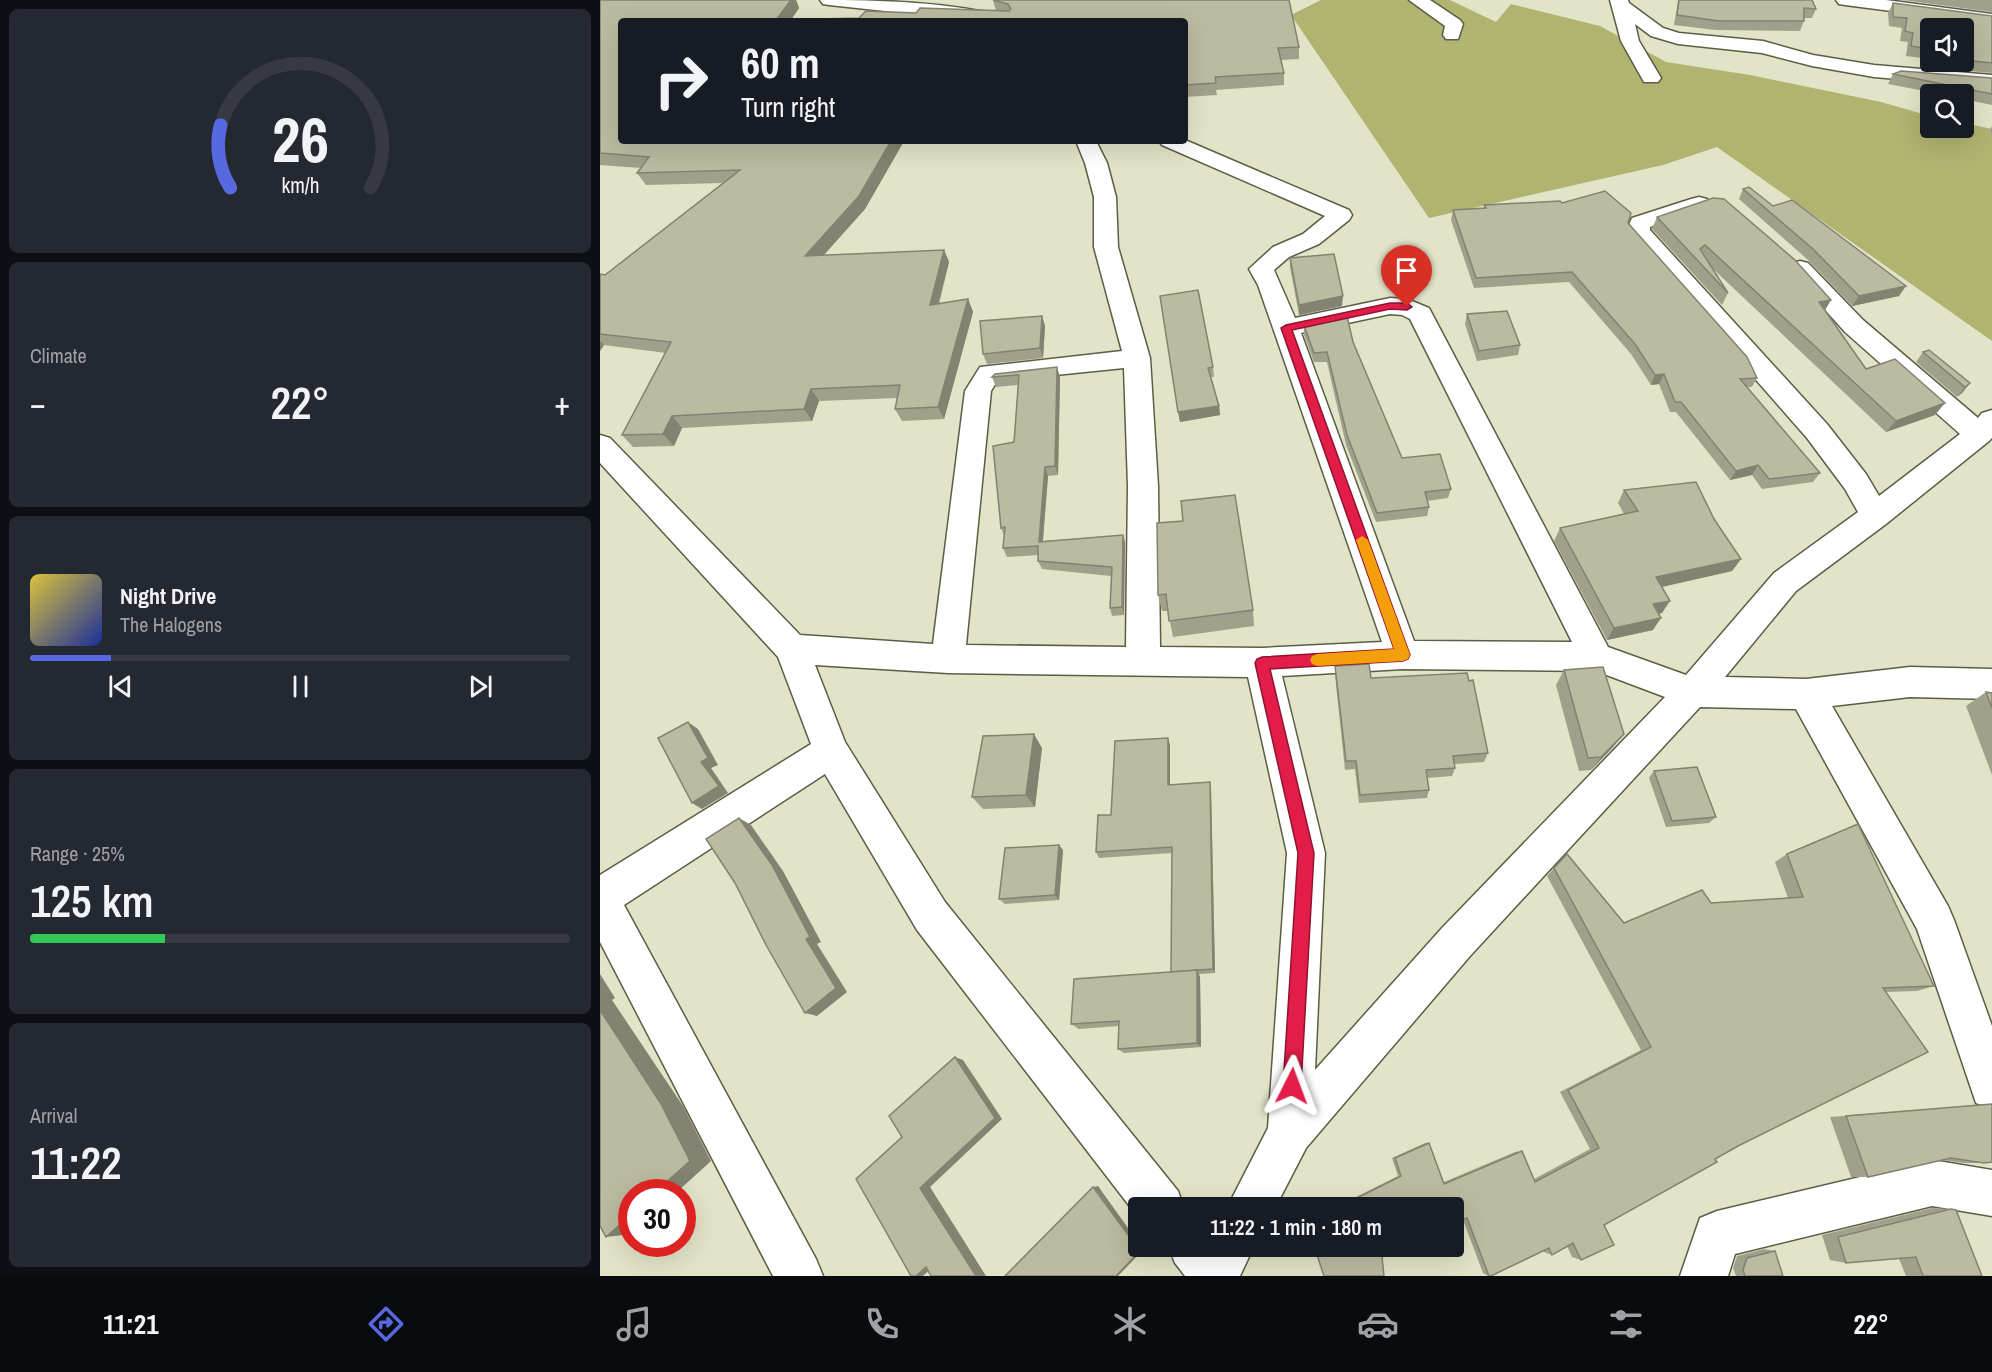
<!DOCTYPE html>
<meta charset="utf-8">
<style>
:root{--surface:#171b24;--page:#242831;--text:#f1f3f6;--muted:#9ea1a6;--line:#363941;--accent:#5769e0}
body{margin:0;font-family:"Archivo Narrow",sans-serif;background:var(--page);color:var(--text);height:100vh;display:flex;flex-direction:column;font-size:22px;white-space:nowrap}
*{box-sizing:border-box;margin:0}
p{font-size:20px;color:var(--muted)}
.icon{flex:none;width:33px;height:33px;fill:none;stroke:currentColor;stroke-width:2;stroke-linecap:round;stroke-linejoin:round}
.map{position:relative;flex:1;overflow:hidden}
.details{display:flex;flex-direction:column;gap:9px;padding:9px;background:#0d0f14;width:600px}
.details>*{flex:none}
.top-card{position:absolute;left:18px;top:18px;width:570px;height:126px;border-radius:6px;box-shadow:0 6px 24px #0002;background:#171b24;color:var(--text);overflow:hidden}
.buttons{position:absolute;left:1320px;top:18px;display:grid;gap:12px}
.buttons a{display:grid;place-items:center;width:54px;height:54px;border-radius:6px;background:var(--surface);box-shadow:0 6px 24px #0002;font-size:30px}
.speed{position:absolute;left:18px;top:1179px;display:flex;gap:12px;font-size:30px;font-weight:700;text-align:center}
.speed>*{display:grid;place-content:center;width:78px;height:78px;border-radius:50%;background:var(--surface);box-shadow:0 6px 24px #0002;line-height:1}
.speed .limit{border:9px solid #d22;background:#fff;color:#111}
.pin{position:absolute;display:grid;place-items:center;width:51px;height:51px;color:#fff;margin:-62px -26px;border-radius:50% 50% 50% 0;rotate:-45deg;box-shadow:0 0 6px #0007}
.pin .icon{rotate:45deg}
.me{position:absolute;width:66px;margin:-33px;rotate:3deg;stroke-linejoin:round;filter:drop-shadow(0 0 4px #0008)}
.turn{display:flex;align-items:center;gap:21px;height:126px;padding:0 24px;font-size:27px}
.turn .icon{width:78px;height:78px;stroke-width:2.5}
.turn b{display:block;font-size:42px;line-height:51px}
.big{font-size:45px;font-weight:600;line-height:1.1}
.details .widget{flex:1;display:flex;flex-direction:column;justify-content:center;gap:9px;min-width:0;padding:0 21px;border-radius:9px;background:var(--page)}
.details .dial{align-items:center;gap:0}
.dial svg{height:156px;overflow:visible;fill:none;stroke:var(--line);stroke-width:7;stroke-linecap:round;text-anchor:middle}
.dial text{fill:var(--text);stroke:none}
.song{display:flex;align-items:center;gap:18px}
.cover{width:72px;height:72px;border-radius:9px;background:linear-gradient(135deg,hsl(50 70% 55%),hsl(230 70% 35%))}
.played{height:6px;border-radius:3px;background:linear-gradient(90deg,var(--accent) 15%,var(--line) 15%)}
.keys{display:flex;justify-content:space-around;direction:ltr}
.heat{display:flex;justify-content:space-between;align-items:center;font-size:33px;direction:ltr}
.charge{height:9px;border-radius:4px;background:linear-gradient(90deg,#34c759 25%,var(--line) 0)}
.trip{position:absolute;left:528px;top:1197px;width:336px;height:60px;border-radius:6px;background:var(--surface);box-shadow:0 6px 24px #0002;font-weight:600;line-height:60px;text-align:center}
.tabs{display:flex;height:96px;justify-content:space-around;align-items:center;background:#090b0e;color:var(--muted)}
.tabs .icon{width:42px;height:42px}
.tabs .active{color:var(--accent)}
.tabs b{font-size:27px;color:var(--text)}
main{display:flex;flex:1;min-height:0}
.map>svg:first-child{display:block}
.green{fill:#b1b371}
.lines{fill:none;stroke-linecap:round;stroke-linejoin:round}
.minor-casing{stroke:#5c5d44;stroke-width:3}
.minor{fill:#fff;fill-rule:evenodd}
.wall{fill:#a0a18a}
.shaded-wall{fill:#828370}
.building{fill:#babba0;stroke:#828370;stroke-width:1.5}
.route{fill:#e11d48;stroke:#92132f;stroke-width:1.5}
.slow{fill:#f59e0b}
</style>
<main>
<section class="details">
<div class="widget dial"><svg viewBox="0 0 100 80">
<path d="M14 69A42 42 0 1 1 86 69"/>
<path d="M14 69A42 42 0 0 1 9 37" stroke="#5769e0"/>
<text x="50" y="56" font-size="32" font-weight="700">26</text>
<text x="50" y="72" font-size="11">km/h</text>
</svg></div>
<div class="widget"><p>Climate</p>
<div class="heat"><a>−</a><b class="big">22°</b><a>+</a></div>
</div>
<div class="widget">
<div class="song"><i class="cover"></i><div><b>Night Drive</b><p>The Halogens</p></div></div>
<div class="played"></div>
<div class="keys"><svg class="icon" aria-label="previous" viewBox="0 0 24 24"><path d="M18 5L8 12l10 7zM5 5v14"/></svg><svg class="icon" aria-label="pause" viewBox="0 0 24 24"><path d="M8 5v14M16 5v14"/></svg><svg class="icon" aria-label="next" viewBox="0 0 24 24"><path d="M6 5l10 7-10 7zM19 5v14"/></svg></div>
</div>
<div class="widget"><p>Range · 25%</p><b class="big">125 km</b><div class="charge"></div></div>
<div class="widget"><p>Arrival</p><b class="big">11:22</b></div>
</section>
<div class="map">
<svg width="1392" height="1276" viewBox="0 0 1392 1276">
<rect width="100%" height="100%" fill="#e2e4c8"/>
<path class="green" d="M721,0H850L896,22L911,4L1000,26L1066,62L1150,75L1281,102L1330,116V128H1364V123L1392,129V341L1117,147L1063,165L829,218L691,15Z"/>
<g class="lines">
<defs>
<g id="minor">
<path d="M220,0C283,0 348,2 409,17L412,21H378L229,5L223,4Z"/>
<path d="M809,0H830L860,20L863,24L858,39H846L843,35L845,26Z"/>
<path d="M1010,0H1028L1029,3L1063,28L1079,33L1163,41L1213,55L1274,65L1392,75V87L1274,77L1212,66L1162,53L1078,44L1051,36L1035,24L1039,41L1061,78L1058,82H1044L1021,41Z"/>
<path d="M1236,0H1286L1392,14V24L1245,5L1239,4Z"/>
<path d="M585,140L749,210L752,215L749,220L719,244L689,257L674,270L695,318L790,298L807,299L829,308L1008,647L1086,675L1174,573L1258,512L1245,489L1207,438L1030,236L1026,231L1032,218L1091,199L1099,197L1107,199L1110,204L1107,209L1050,227V230L1227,424L1266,474L1279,496L1360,434L1245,332L1192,273L1188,268L1192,263L1200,261L1208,263L1263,320L1378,418L1382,413L1392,410V438L1389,441L1286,524L1196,591L1125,677L1206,679L1310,667L1392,669V699L1310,697L1232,706L1348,906L1354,920L1392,1026V1109L1376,1103L1317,929L1196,709L1100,707L870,956L706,1148L675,1208H627L668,1128L687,853L648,677L348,673L215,665L245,742L345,902L578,1191L584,1208H538V1217L317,930L225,774L24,905L216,1259L223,1276H173L0,942V875L211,744L178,657L0,463V435L10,438L200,635L333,644L365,391L380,367L522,351L494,247V197L485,163L476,141H496L507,163L516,197L518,247L550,358L558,486L560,647L662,648L782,642L673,328L658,285L649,269L673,247L703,234L725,216L562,145L559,141ZM790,314L802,315L810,319L972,642L814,641L701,333ZM524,368L528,486L526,647L366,645L391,391L397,381ZM803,669L996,671L1065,697L842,928L715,1070L725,853L682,676Z"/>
<path d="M1332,1160L1392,1170V1216L1332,1206L1135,1254L1128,1276H1080L1100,1218L1117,1211Z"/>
<path d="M568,1246H654L640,1276H585L575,1263Z"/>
</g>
</defs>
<use href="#minor" class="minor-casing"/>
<use href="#minor" class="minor"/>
</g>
<g class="wall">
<path d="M0,0H196L199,8L191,20L259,18L266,11L316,13L320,8L396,11L393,0H689L699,47V59L681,60L684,73V85L616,90L617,95L585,97V21H21V141H304L265,209L224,255L344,250L349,262L339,304L368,299L373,312L344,419L302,421L295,409L298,398L219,401L212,421L82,428L74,446L33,447L22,435L66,353L4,345L0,351V274L5,275L123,183L46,185L37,173L41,168L0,165Z"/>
<path d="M1078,0H1212L1216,9L1212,18H1204V21L1200,31L1115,30L1074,25Z"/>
<path d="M1303,0H1392V12Z"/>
<path d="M1293,3L1392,16V73L1336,68L1339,62H1364V28H1330V59L1306,56L1308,42L1300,41L1302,28L1289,26L1288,13Z"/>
<path d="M1293,74L1392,78V105L1364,99V94H1340L1288,84Z"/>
<path d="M1392,126V137L1390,130Z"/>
<path d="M1143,189L1173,206L1299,296L1252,306L1207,259L1139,199Z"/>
<path d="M962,203L1028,223L1157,378L1152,387H1147L1220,473L1213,482L1162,489L1152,475L1130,480L1076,412H1070L1059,384L1051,385L1031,354L969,282L874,288L851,220L853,210L884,208V205Z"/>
<path d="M1057,217L1225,310L1266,369L1335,415L1286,432L1112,268L1128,293L1122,305L1052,229Z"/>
<path d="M690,258L742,306L699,315L690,267Z"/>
<path d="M560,296L613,367L614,377H611L619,406L620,415L580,422Z"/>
<path d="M867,314L920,345L918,355L877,361L865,324Z"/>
<path d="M442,316L445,326L443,358L387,364L383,354Z"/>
<path d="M704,325L753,342L802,458L851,489L848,498L827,501L829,507L827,516L776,522L746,445L727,362H714L704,335Z"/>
<path d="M1323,352L1370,383L1362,393L1357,397L1316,362Z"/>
<path d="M395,374L460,377L458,475L448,476L443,541L523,535L525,543L524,615L512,616L510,608L511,576L442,569L438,561V555L407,557L403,548L404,535L401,528L414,442L418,385L396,387L392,377Z"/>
<path d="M1024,490L1114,519L1141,559L1132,571L1062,587V613L1059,614L1053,630L1007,640L954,541L960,528L1024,514L1018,503Z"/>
<path d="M557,523L653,610L654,626L573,637L568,611H562L558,595Z"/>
<path d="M735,666L771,678L888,753L884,762L855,764V768L852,776L827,778L829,790L827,798L759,803L755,769L745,770L735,675Z"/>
<path d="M964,670L1013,747L991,770L979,771L956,685Z"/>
<path d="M1386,692L1392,693V775L1366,706Z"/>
<path d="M570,745V784L611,788L615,973L599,974L600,977L601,1047L524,1053L518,1049L519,1026L479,1029L471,1024L571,972L572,853L499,858L496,852L511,815Z"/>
<path d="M442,748L435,807L383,809L372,797Z"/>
<path d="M1054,771L1116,817L1109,823L1066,827L1049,778Z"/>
<path d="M463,850L459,900L405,904L399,899Z"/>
<path d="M967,854L1024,923L1111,903L1188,898L1175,862L1187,854L1334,986L1317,991L1286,992L1138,1146L1004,1225L981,1260L972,1257L967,1246L952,1255L944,1252L943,1251L891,1276H888L883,1273L863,1220L854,1208H734L798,1176L792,1158L825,1143H829L844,1182L915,1152L922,1151L934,1179L990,1149L960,1092L1041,1050L947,876Z"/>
<path d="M1392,1104L1384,1163H1364L1342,1160L1268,1177H1251L1230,1117Z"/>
<path d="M1332,1208L1351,1209L1382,1276H1306L1299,1259L1246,1263L1230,1260L1222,1235Z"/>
<path d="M1164,1249L1175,1251L1183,1276H1136L1133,1268L1137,1256Z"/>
</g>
<g class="shaded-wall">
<path d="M191,0H196L199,8L190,21L176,20Z"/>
<path d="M291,141H304L265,209L212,268L205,256Z"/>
<path d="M344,250L349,262L335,317L330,305Z"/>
<path d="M1306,286L1299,296L1252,306L1259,296Z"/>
<path d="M743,296L742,306L699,315V305Z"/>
<path d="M368,299L373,312L344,419L338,407Z"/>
<path d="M1231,300L1224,312L1219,302Z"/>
<path d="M442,316L445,326L443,358L440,348Z"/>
<path d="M0,341L4,345L0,351Z"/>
<path d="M457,367L460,377L458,475L455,466Z"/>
<path d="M1064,374L1059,384L1051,385L1055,375Z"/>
<path d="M1370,383L1362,393L1357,397L1365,387Z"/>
<path d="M211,389L219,401L212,421L204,409Z"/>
<path d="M1345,403L1335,415L1286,432L1296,421Z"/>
<path d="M619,406L620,415L580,422L578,412Z"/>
<path d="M72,416L82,428L74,446L63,434Z"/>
<path d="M1158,465L1152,475L1130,480L1136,471Z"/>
<path d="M445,467L448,476L442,550L439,542Z"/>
<path d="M523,535L525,543L524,615L522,607Z"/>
<path d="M1141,559L1132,571L1048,590L1056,577Z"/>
<path d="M1070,601L1062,613L1046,616L1053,604Z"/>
<path d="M1061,618L1053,630L1007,640L1014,628Z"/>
<path d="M88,722L98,729L118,765L111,768L128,793L102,809L92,803Z"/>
<path d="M434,734L442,748L435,807L426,795Z"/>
<path d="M1024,734L1013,747L991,770L1001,757Z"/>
<path d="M568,738L570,745V791L568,785Z"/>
<path d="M610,782L611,788L615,973L613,969Z"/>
<path d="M139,818L151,825L183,871L221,942L217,944L247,992L217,1016L205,1013L206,939Z"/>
<path d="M459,845L463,850L459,900L455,895Z"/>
<path d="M597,970L600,977L601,1047L597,1043Z"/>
<path d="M0,974L15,998L12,1000L83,1106L111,1161L77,1192H55L0,1010Z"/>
<path d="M355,1057L363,1060L402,1119L330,1187L386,1276H376L320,1188Z"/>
<path d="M498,1186L538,1242V1246H542L544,1249L518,1276H516L493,1187Z"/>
<path d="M32,1214V1234L6,1237Z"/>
<path d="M335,1265L323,1276H316L326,1267Z"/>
</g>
<g class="building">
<path d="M0,0H191L176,20L259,18L266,11L316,13L320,8L409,11L411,9L408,4L393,0H689L699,47L678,48L684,73L615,77L616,83L585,85V21H21V141H291L259,196L205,256L344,250L330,305L368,299L338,407L295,409L300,385L211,389L204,409L72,416L63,434L22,435L71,342L0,334V274L5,275L140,170L37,173L49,157L0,153Z"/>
<path d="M1079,0H1212L1216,9L1204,8V21H1119L1077,15Z"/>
<path d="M1293,3L1392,16V63L1364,60V28H1330V49L1311,46L1313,33L1305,31L1307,18L1293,17Z"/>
<path d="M1301,71L1392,78V94L1293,74Z"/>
<path d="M1149,187L1173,206L1192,200L1306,286L1259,296L1213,249L1143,189Z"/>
<path d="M1005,191L1031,213L1028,223L1147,357L1157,378L1140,379L1220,473L1169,479L1158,465L1136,471L1081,402H1075L1064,374L1055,375L1035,344L972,272L876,278L853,210L886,208L884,205L960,201L962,203Z"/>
<path d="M1113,198L1124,199L1195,260L1231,300L1219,302L1266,369L1295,359L1345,403L1296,421L1105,245L1100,249L1128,293L1057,217Z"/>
<path d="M734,254L743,296L699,305L690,258Z"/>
<path d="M598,290L613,367L608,368L619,406L578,412L560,296Z"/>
<path d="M907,311L920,345L879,351L867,314Z"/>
<path d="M442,316L440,348L383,354L380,321Z"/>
<path d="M747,316L753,342L802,458L840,454L851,489L825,492L829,507L777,513L747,435L727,352L714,353L704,325Z"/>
<path d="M1329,350L1370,383L1365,387L1323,352Z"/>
<path d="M457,367L455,466L445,467L439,542L523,535L522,607L510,608L512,567L438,561V546L403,548L405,527L401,528L393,446L414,442L419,375L392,377L395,374Z"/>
<path d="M1096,482L1114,519L1141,559L1056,577L1070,601L1053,604L1061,618L1014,628L960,528L1038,511L1024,490Z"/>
<path d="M635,495L653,610L569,621L566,594L558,595L557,523L583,521L581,501Z"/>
<path d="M769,664L771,678L867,673L869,681L873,680L888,753L853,756L855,768L826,770L829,790L760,795L756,761H746L735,666Z"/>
<path d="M1003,667L1024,734L1001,757L988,758L964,670Z"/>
<path d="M1386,692L1392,693V708Z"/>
<path d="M88,722L108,758L101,762L119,786L92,803L58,738Z"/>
<path d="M434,734L426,795L372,797L383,736Z"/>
<path d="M568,738V785L610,782L613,969L571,972L572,847L496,852L498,815H511L515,741Z"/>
<path d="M1097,767L1116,817L1072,821L1054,771Z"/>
<path d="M139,818L172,865L210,937L206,939L236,988L205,1013L166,945L135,883L106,839Z"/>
<path d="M1258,824L1334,986L1283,988L1328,1052L1138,1146L1115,1159L1117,1162L1004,1225L1014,1245L981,1260L973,1243L952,1255L949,1248L891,1276H889L867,1218L854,1224V1208H737L801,1176L795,1158L829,1143L844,1184L922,1151L935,1182L999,1148L968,1090L1051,1047L954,868L967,854L1024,923L1102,890L1111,903L1203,897L1187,854Z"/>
<path d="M459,845L455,895L399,899L405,848Z"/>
<path d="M597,970V1043L518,1049L519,1021L471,1024L474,979Z"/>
<path d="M0,1010L61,1104L90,1161L55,1192H32V1214L6,1237L0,1226Z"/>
<path d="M355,1057L395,1118L320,1188L376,1276H331L326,1267L316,1276H311L256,1179L302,1137L289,1116Z"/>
<path d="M1392,1104V1162L1384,1163L1351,1158L1268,1177L1246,1116Z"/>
<path d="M493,1187L540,1251L516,1276H405Z"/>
<path d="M1351,1209L1356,1210L1382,1276H1323L1316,1257L1246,1263L1238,1237Z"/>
<path d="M714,1246H805L782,1257L784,1276H724Z"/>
<path d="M1175,1251L1183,1276H1145L1143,1270L1147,1258Z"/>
</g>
<path class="route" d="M790,303H807L812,307L807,310L790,309L692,330L810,655L808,659L803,661L670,669L714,853L701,1086L699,1092L692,1095L686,1092L683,1086L698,853L655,663L657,659L662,657L794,649L681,328L686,325Z"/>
<path class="slow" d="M762,536L768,540L810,655L808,659L803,661L717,666L712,664L710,660L712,656L717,654L794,649L756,540Z"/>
</svg>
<div class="buttons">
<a><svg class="icon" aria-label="sound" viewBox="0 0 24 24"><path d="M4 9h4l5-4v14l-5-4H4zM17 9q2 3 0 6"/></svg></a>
<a><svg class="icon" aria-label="search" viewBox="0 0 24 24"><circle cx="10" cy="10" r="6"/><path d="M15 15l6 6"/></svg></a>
</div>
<div class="speed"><div class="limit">30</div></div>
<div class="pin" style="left:807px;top:307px;background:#d93025"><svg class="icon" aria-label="arrive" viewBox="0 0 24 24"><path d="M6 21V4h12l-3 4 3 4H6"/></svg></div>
<svg class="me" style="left:692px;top:1086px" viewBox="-20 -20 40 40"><path d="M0-17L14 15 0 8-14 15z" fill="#e11d48" stroke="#fff" stroke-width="4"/></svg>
<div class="trip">11:22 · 1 min · 180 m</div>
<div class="top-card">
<div class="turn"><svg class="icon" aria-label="right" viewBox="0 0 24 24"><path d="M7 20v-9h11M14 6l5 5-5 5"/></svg><div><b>60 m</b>Turn right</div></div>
</div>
</div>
</main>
<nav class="tabs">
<b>11:21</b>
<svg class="icon active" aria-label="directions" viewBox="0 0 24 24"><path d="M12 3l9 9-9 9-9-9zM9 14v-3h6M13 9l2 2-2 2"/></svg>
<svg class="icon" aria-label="music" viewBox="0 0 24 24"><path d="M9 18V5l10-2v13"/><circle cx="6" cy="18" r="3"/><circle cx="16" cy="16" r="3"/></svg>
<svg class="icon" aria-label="phone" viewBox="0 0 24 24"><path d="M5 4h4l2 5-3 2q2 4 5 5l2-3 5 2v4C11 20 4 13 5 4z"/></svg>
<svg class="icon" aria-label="climate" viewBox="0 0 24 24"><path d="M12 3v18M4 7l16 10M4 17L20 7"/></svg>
<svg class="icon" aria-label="car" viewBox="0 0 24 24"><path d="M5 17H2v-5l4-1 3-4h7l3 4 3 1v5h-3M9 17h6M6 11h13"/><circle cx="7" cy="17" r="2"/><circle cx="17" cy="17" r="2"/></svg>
<svg class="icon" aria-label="filters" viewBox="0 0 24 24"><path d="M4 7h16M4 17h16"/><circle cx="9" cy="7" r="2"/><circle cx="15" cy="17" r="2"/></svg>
<b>22°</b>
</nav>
